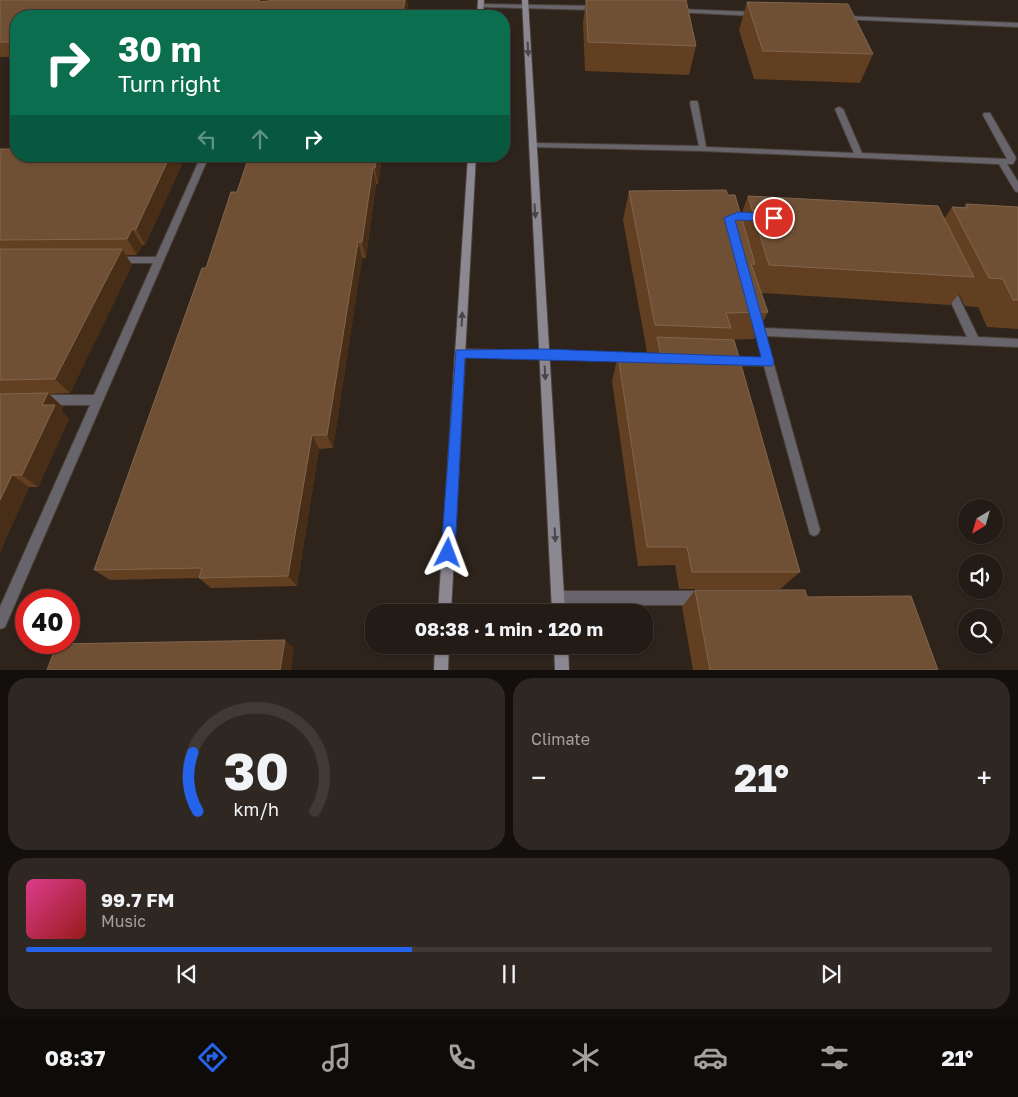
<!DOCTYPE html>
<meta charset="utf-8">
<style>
:root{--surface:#231b15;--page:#2f2822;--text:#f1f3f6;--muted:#a3a1a0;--line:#403934;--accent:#2563eb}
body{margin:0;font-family:"Golos Text",sans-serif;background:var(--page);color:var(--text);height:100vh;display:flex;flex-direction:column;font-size:19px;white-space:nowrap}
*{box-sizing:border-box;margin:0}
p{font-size:16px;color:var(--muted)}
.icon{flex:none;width:28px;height:28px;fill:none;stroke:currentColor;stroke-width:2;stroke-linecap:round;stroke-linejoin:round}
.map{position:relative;height:670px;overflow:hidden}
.drawer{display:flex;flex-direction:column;gap:8px;padding:8px;background:#130f0c;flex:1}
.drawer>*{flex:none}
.banner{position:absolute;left:10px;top:10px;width:500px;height:152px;border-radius:20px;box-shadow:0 1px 4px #0004,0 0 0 1px var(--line);background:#0b6e4f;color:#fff;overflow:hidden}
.needle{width:32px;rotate:217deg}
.controls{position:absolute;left:958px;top:499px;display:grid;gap:10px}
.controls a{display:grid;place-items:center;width:45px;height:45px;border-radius:50%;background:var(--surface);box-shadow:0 1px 4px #0004,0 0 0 1px var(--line);font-size:25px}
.speed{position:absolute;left:15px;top:589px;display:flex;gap:10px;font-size:25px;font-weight:700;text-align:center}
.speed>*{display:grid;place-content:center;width:65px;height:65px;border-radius:50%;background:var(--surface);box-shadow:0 1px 4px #0004,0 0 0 1px var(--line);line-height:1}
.speed .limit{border:8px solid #d22;background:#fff;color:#111}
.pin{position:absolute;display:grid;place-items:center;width:42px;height:42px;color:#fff;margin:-21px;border:2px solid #fff;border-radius:50%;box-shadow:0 1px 5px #0007}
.me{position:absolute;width:55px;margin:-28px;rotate:3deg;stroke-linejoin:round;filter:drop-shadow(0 0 4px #0008)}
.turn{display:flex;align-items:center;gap:18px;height:105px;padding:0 25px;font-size:22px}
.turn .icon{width:65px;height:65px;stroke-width:2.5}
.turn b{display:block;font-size:35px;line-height:42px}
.lanes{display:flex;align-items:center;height:48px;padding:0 25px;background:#0003;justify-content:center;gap:25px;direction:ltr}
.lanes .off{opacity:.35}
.big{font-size:38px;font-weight:700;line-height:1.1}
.drawer .card{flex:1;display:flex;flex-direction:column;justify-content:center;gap:8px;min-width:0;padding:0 18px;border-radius:20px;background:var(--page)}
.drawer .dial{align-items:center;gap:0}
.dial svg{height:130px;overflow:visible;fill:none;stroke:var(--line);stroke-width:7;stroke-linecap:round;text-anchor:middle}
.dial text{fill:var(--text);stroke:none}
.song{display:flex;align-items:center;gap:15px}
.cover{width:60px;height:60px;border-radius:8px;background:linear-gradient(135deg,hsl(330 70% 55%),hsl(0 70% 35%))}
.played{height:5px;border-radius:2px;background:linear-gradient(90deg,var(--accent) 40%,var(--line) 40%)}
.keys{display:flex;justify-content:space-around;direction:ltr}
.heat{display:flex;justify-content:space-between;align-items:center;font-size:28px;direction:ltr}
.drawer .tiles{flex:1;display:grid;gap:8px;grid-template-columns:1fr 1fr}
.card:last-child{grid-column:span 2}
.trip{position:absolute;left:365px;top:604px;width:288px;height:50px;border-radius:20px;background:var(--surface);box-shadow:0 1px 4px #0004,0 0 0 1px var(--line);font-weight:700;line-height:50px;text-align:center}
.tab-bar{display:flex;height:80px;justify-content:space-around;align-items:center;background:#0e0b08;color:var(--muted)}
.tab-bar .icon{width:35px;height:35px}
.tab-bar .selected{color:var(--accent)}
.tab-bar b{font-size:22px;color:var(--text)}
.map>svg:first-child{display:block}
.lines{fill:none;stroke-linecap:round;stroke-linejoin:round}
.street-casing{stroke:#4b4139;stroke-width:2}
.secondary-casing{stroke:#4b4139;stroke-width:2}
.street{fill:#67656b;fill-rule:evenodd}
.secondary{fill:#8b8892;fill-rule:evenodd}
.wall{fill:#623f21}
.shaded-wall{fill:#482e17}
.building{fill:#705034;stroke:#81654d}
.oneway{fill:#494548}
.route{fill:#2563eb;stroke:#184099}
</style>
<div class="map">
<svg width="1018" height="670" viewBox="0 0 1018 670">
<rect width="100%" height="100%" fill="#2f241c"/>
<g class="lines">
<defs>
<g id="street">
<path d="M481,4L597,6L600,8L597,10L479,7V5Z"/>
<path d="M677,9L755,12L758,14L755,16L675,12L674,11Z"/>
<path d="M842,16L1018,23V27L840,19L839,18Z"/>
<path d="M691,101H697L698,103L706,147L854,153L835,109L839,107L843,109L862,153L1007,159L983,115L984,113H990L1016,158L1013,164H1007L1018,182V192L1015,191L999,164L703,151L533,147L529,145L533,143L699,146L690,103Z"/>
<path d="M201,156H209L5,627L0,629V607L90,405H42L38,403L37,400L38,397L42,395H94L153,263H116L111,260L116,257H156Z"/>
<path d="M949,283L954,287L978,337L1018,339V347L766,336L820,530L818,534L814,536L810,534L764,366L727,365L723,364L722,361L723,358H762L751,316L756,312L761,316L764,328L967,337L944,287Z"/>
<path d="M460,349L630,353L634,354L635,357L634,360L630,361L460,357L456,356L455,353L456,350Z"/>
<path d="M559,591H703L708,593L710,598L708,603L703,605H559L554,603L552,598L554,593Z"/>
</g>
<g id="secondary">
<path d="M478,0H484L483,16H477Z"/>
<path d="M522,0H528L565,612H552Z"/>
<path d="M468,156H476L451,612H438Z"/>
<path d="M435,645H449L448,670H434Z"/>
<path d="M554,645H568L569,670H555Z"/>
</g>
</defs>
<use href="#street" class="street-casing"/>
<use href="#secondary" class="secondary-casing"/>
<use href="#street" class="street"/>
<use href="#secondary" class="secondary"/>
</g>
<g class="wall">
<path d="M0,0H265V2L408,5L16,16V57H0Z"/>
<path d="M586,0H686L696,46L689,75L585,71L583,23Z"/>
<path d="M747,2L873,54L860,83L754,79L739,30Z"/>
<path d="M0,149L179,156L182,164L145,245H142L137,255H126L132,265L70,393L49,394L63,407L61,411L69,419L38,487H29L0,552Z"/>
<path d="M382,156L378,184H376L366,258H362L333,448L319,449L297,586L211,588L199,578L110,580L94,570L206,268L237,192Z"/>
<path d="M629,191L728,195L741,215L748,196L944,219L952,207L963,208L966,204L1018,207V329L987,327L978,307L965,306L959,294L950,305L761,293L768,312L754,339L725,340L800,572L780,589H679L675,565L638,566L612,381L618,355H652L653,352H647L623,220Z"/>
<path d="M695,590L807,597L938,670H693L682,607Z"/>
</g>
<g class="shaded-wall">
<path d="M254,0H265L267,7Z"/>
<path d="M405,0H407L408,5L406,16H402Z"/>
<path d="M170,156H179L182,164L145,245L136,229Z"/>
<path d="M377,156H382L378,184L375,168Z"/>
<path d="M373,168L376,184L366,258L362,242Z"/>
<path d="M132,229L142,245L137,255L127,239Z"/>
<path d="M358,242L362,258L333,448L327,435Z"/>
<path d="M122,249L132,265L70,393L55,379Z"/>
<path d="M48,393L63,407L61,411L69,419L38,487L22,475L42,405Z"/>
<path d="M312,435L319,449L297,586L288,576Z"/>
<path d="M12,475L29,487L0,552V500Z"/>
<path d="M285,640L294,648L291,670H280Z"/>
</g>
<g class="building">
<path d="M0,0H259L260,2L268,1L269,0H405L402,16H16V42H0Z"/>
<path d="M586,0H686L696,46L588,42Z"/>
<path d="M747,2L848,4L873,54L763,51Z"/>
<path d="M0,149H16V156H170L136,229H132L127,239L0,240Z"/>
<path d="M249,156H377L375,168H373L362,242H358L327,435H312L288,576L199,578L202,568L94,570L202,268H206L231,192H237Z"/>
<path d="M726,190L728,195H735L755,264H751L768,312L726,313L731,328L655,325L629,191Z"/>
<path d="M748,196L938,206L974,277L769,265Z"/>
<path d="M966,204L1018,207V300H1013L1003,279L989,278L952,207L968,208Z"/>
<path d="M0,249H122L55,379L0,380Z"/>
<path d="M657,337L734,340L800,572H692L687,547H647L618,355H661Z"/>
<path d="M48,393L42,405H55L22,475H12L0,500V394Z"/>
<path d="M695,590H805L807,597L911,596L938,670H710Z"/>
<path d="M285,640L280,670H47L57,644Z"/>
</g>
<defs><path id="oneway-solid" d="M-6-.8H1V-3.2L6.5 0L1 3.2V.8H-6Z" transform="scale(1.25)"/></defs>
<g class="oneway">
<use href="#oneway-solid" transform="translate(528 49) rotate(87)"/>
<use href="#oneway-solid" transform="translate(535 211) rotate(86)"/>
<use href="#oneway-solid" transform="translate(462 319) rotate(-87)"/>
<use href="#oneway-solid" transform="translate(545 373) rotate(87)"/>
<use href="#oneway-solid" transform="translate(555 535) rotate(87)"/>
</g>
<path class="route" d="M738,212L774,214L779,218L774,221L735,220L774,362L772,366L465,358L455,553L453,558L448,560L443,558L441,553L456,350L544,349L761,357L724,218Z"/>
</svg>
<div class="controls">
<a><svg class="needle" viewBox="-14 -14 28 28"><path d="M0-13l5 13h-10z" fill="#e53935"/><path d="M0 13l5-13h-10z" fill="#a3a1a0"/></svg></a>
<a><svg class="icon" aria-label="sound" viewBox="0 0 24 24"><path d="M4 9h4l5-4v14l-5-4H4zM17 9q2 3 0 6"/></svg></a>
<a><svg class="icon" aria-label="search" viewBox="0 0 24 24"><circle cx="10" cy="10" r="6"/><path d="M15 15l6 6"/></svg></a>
</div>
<div class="speed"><div class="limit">40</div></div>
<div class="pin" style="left:774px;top:218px;background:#d93025"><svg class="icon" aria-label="arrive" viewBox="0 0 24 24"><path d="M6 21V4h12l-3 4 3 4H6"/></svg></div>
<svg class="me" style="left:448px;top:553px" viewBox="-20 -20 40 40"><path d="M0-17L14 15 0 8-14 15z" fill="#2563eb" stroke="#fff" stroke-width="4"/></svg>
<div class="trip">08:38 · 1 min · 120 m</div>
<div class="banner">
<div class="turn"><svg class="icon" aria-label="right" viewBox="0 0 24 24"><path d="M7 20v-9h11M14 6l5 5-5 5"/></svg><div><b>30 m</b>Turn right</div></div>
<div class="lanes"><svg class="icon off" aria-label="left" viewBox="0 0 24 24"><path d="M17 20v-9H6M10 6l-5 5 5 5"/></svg><svg class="icon off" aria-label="ahead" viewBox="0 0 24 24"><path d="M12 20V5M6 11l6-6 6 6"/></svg><svg class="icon" aria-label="right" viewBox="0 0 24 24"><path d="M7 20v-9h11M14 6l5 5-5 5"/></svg></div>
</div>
</div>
<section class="drawer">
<div class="tiles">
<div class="card dial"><svg viewBox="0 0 100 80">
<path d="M14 69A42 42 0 1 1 86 69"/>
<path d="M14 69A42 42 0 0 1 11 33" stroke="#2563eb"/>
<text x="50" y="56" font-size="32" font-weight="700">30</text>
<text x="50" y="72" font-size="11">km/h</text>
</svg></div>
<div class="card"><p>Climate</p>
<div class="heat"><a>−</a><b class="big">21°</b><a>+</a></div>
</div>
<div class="card">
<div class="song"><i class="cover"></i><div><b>99.7 FM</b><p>Music</p></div></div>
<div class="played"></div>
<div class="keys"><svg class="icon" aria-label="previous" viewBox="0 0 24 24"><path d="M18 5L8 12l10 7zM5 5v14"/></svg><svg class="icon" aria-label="pause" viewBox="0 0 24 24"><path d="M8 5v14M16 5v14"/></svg><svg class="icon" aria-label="next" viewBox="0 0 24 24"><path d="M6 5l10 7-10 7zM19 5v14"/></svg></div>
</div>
</div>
</section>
<nav class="tab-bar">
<b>08:37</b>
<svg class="icon selected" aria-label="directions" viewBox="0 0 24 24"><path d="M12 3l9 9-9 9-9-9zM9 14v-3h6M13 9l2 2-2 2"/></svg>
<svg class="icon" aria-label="music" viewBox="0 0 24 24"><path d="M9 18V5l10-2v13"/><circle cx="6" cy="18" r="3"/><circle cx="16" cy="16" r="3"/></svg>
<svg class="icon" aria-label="phone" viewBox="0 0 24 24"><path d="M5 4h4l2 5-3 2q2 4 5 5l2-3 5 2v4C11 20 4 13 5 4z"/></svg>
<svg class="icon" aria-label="climate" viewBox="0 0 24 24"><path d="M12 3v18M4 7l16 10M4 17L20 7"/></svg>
<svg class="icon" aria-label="car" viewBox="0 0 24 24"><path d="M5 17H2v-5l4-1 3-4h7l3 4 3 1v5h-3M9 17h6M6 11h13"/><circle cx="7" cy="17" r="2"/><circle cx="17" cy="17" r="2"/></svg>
<svg class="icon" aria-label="filters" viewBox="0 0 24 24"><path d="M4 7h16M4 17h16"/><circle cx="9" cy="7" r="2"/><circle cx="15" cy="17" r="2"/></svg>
<b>21°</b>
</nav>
